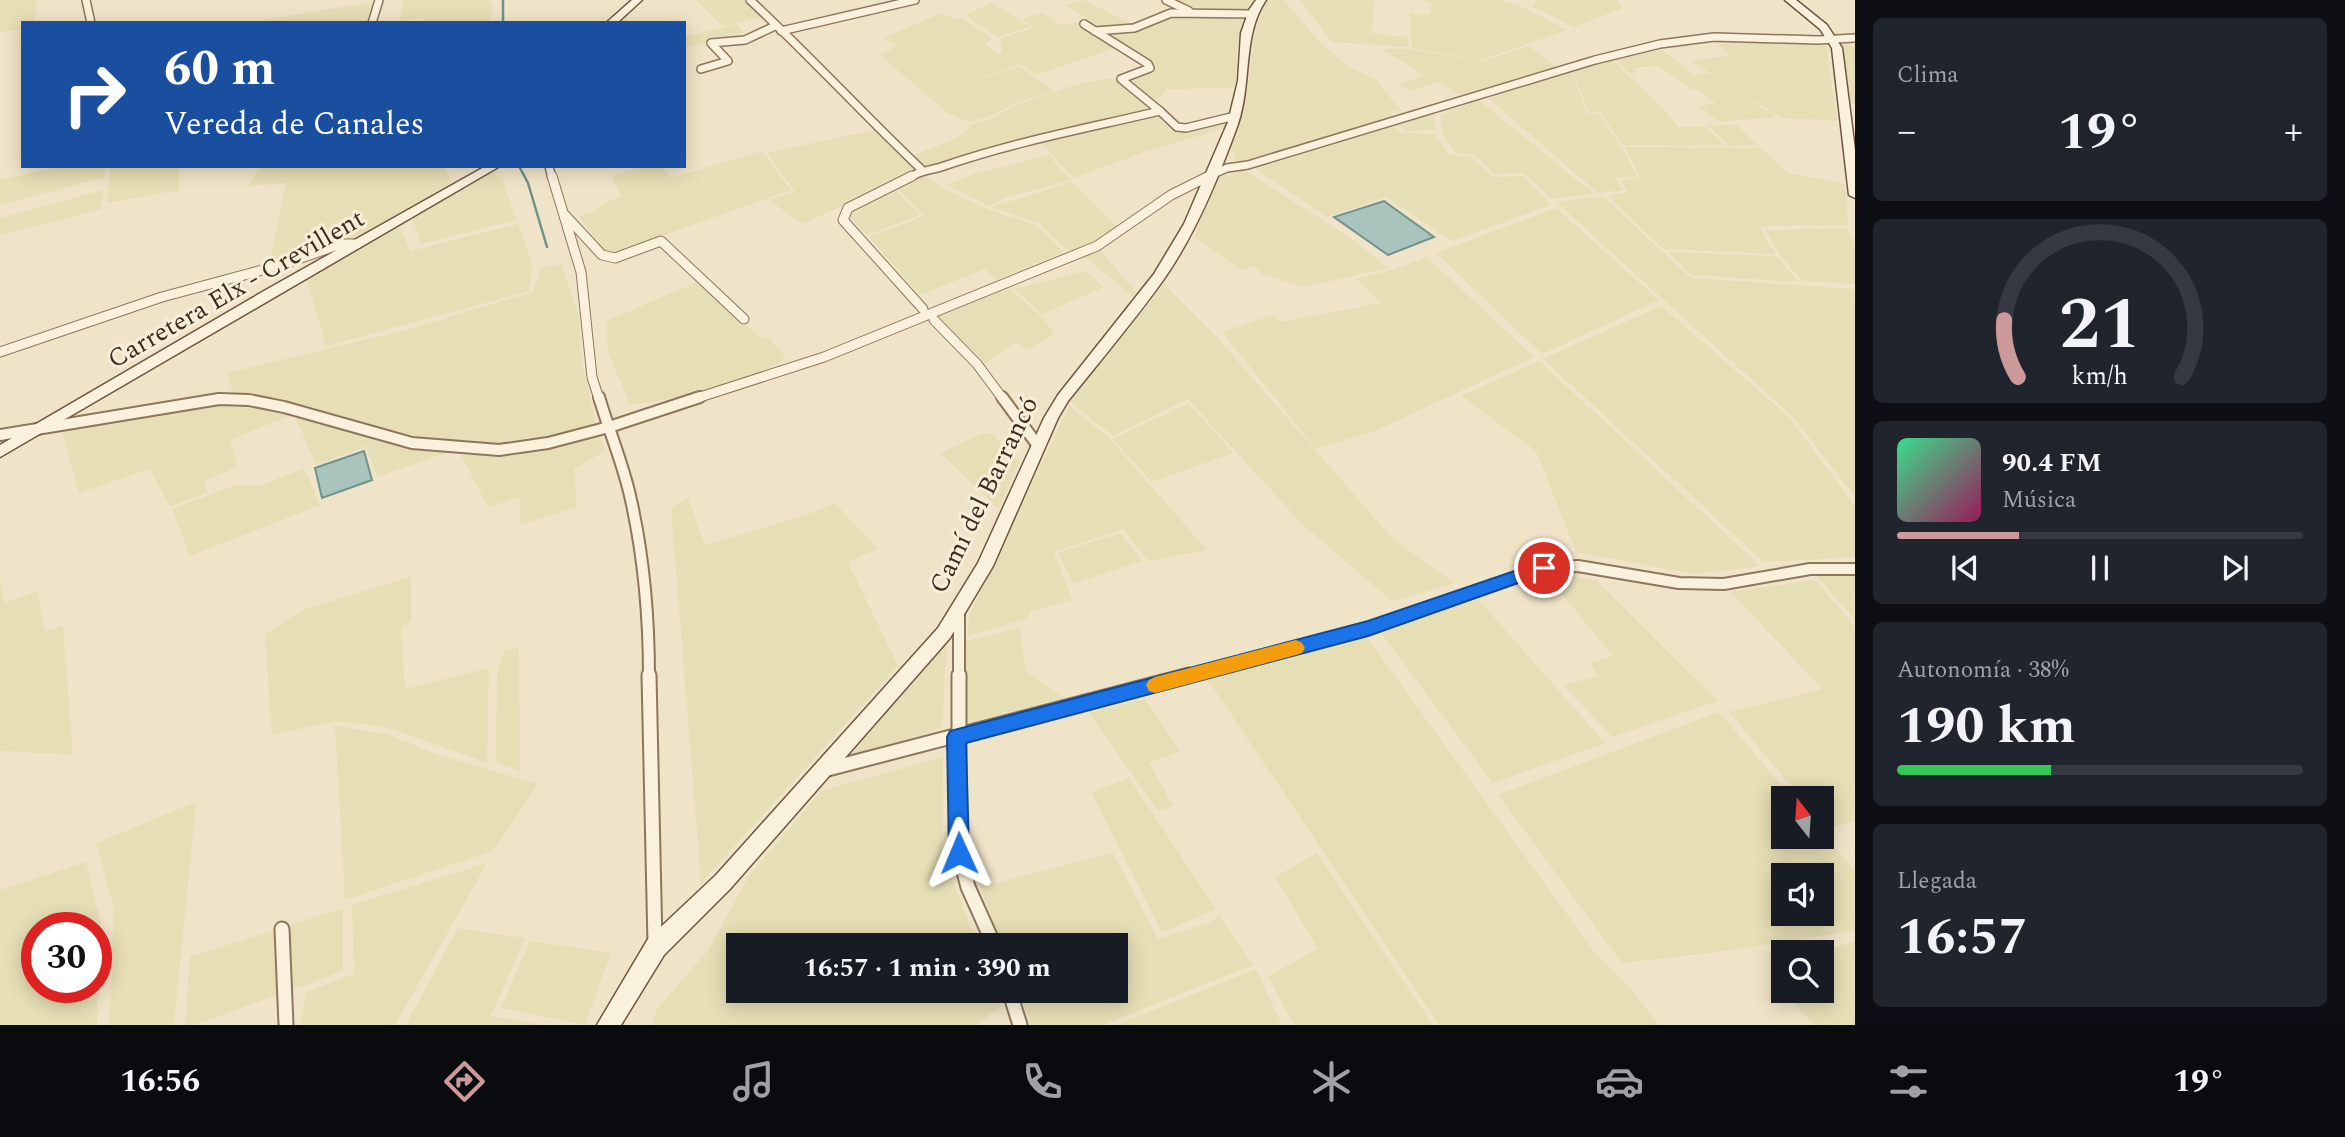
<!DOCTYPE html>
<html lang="es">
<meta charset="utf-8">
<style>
:root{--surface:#171b24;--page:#20242c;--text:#f1f3f6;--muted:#9ea1a6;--line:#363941;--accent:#cc999b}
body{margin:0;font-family:Spectral,serif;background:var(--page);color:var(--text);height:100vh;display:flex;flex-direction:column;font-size:26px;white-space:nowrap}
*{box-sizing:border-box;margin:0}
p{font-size:23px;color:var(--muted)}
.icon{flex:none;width:38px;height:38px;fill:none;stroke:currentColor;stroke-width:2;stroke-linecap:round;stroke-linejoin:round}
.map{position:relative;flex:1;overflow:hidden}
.sheet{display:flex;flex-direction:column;gap:18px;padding:18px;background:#0d0f14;width:490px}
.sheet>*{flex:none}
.top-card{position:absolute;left:21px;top:21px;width:665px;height:147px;border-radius:0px;box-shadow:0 4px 18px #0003;background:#1a4fa0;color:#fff;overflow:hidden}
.needle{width:46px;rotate:343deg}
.tools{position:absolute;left:1771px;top:786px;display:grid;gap:14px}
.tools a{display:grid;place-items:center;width:63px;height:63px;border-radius:0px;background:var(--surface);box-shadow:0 4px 18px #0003;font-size:35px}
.speed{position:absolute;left:21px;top:912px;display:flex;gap:14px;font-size:35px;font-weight:700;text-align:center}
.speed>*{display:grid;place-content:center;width:91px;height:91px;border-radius:50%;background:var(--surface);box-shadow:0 4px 18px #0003;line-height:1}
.speed .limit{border:10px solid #d22;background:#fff;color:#111}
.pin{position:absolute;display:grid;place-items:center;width:60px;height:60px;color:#fff;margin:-30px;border:4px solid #fff;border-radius:50%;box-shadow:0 2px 7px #0007}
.me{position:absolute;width:77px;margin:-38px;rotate:359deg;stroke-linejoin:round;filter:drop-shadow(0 0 5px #0008)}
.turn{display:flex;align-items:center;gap:24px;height:147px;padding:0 28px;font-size:32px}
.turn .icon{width:91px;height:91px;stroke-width:2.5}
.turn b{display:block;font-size:49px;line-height:60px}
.big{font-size:52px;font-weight:700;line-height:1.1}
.sheet .card{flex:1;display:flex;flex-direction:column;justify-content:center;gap:10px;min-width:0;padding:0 24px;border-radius:10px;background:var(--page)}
.sheet .dial{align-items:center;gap:0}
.dial svg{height:182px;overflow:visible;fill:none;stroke:var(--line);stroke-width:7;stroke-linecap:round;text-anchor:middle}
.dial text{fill:var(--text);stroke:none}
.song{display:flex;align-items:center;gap:21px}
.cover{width:84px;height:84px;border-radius:10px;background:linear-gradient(135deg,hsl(150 70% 55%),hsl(330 70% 35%))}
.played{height:7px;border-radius:4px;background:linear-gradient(90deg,var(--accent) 30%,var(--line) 30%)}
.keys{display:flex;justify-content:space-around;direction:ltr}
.heat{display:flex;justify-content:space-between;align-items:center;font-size:38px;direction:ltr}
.charge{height:10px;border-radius:5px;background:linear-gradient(90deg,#34c759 38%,var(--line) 0)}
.trip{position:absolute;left:726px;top:933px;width:402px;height:70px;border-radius:0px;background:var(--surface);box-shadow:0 4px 18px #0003;font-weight:700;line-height:70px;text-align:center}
.tabs{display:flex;height:112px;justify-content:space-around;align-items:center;background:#090b0e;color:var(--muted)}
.tabs .icon{width:49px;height:49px}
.tabs .on{color:var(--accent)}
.tabs b{font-size:32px;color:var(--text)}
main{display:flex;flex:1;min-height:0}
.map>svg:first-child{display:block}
.farmland{fill:#e6deb5;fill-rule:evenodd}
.water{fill:#a9c4bc;stroke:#6f938a;stroke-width:2}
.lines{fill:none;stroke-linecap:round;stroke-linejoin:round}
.stream{stroke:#6f938a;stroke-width:2.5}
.street-far3-casing{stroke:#8d765c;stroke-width:10}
.street-far2-casing{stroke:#8d765c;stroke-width:11}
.street-far1-casing{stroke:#8d765c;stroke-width:14}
.street-casing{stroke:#8d765c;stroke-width:17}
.secondary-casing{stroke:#6f573f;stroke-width:3}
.street-far3{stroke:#faf1dc;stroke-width:7}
.street-far2{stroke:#faf1dc;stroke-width:9}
.street-far1{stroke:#faf1dc;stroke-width:10}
.street{stroke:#faf1dc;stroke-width:13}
.secondary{fill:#faf1dc;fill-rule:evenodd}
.route{fill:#1a73e8;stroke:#114b97;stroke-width:2}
.slow{fill:#f59e0b}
.labels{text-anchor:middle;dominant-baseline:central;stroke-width:6;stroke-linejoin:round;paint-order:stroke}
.street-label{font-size:26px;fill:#3d2e20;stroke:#f7eed8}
</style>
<main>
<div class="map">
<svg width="1855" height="1025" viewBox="0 0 1855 1025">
<rect width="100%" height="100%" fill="#f0e4c8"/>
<g class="farmland">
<path d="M0,0H41L37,1L34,23H23V29L0,32Z"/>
<path d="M403,0H491L493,7L489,23H425L424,18L400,21Z"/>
<path d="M696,0H743L761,17L723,26Z"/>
<path d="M1084,0L1133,25L1097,29L1088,23L1085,17L1064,5Z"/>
<path d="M1171,0H1253L1244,13L1195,11Z"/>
<path d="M1265,0H1284L1323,46L1353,69L1375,79L1401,111L1391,112L1393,118L1253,161L1237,163L1231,148L1245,110L1254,37Z"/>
<path d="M1300,0H1375L1371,33L1408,37L1409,47L1332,42Z"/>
<path d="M1423,0H1499L1518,5L1567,30L1480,60L1412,48L1410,13L1430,15L1431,4Z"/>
<path d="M1538,0H1616L1623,8L1574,27L1532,6Z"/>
<path d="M372,2L366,23H245Z"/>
<path d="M992,3L1030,27L998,37L965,15Z"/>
<path d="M941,13L954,19L962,18L990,37L991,39L985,44L998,54L1002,52L1001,38L1034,28L1022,19L1043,13L1061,25L1076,22L1114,48L1037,75L1020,64L986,76L972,65L995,55L970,64L986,77L1019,66L1055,91L1016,103L988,117L969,122L946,112L880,55L897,46L884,38Z"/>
<path d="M1174,15L1243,16L1237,44L1235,88L1167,89L1155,104L1125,79L1150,71L1155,65L1101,33H1119L1136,30Z"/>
<path d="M736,24L744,32L684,48V37Z"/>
<path d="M1715,41L1826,43L1837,121L1781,118L1691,61L1730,55Z"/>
<path d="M1842,44L1855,45V104H1852Z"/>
<path d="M1528,46L1558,68L1463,97L1439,82L1410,91L1399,84L1425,75L1381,49H1410L1482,61Z"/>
<path d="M1659,47L1694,75L1710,73L1776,117L1719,122L1699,106L1716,103L1696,89H1691L1662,69L1654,66L1633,68L1636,73L1630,74L1614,59Z"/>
<path d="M1611,59L1664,109L1678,127L1704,126L1726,146L1623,145L1600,112H1589L1572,71Z"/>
<path d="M1571,72L1587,113L1599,114L1622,148L1637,177L1616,178L1623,190L1598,193L1488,98Z"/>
<path d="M1109,78L1119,80L1154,110L945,164L926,167L912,156L947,142L966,132L971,125L992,119L1016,105L1075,85Z"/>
<path d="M1479,100L1594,194L1552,199L1524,173L1495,174L1475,155L1455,153L1442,132L1440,115Z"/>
<path d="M1152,113L1168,127L1184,132L1228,121L1226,128L1147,151L1074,178L1039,141Z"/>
<path d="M1434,114L1435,130L1406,131L1396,123Z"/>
<path d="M1707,125H1737L1757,145L1729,146Z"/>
<path d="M1393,126L1402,133L1434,134L1450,155L1469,156L1494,177L1524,176L1551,205L1452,241L1386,197L1327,217L1256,169Z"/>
<path d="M874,130L916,169L899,180L802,224L769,200L795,192L767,153Z"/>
<path d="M1625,147L1760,148L1789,173L1845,184L1848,225L1759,226L1775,254L1663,249L1607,196L1627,192L1621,180L1641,178Z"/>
<path d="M762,151L791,190L614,253L604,251L579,216L593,212L601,205L622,196L611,176L644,166H662L672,178Z"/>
<path d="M1050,155L1058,167L1072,180L1007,197L989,206L947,185L975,174Z"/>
<path d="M60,166H106L105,177L0,205V180Z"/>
<path d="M110,166H179V190L107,203Z"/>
<path d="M260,166H445L452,185L356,239H345L283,260L270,261L286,183L248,186Z"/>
<path d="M1244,170L1349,237L1388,268L1304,287L1262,274L1253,266L1241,270L1195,237L1212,179Z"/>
<path d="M492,173L502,179L516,220L421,244L412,218Z"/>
<path d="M922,174L951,192L992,211L1036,225L1064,252L996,280L985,269L920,295L869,237L924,216L898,189Z"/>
<path d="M1071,182L1117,227L1082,247L1068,251L1040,223L992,207Z"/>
<path d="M103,190L102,209L0,235V218Z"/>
<path d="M896,190L921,215L867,235L849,216L853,209Z"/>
<path d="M1603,196L1691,278L1855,289V497L1793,417L1556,202Z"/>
<path d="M1556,208L1659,300L1542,354L1436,253Z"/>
<path d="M518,224L532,263L529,291L326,346L307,280L398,226L411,251Z"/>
<path d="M1847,228L1855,244V284L1803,281L1782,258L1765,230Z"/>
<path d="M1099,249L1137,293L1132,296L1084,256Z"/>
<path d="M1668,252L1776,256L1799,282L1691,275Z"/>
<path d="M1427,257L1534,357L1377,430L1316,449L1222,332L1273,315L1280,322L1381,303L1356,279L1392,270Z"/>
<path d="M561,264L579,316L582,363L596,425L542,439L499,444L415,436L307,406L233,393L227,373L407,330L532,292L542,267Z"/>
<path d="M1085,271L1104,287L1042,314L1014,289Z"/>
<path d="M697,282L762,339L768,337L786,358L758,375L691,396L630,405L608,352L606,321Z"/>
<path d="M1164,284L1214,334L1393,539L1455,583L1392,601L1301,523L1188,399L1113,436L1069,401Z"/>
<path d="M1011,290L1042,317L1055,334L1028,350L1016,342L985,364L936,315L987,294Z"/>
<path d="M1661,306L1789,417L1855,506V557L1764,562L1543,359Z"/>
<path d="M1539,361L1760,566L1695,574L1576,552L1536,451L1461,396Z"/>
<path d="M233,403L294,414L230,440L238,467L204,481L207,492L170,507L150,469L79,493L62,431L210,404Z"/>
<path d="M1188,403L1233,453L1152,482L1113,439Z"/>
<path d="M1069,406L1108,437L1207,550L1148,561L1123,529L1054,552L1072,600L1031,611L1026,619L968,636L969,616Z"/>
<path d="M296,418L403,445L446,453L377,477L366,446L316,465Z"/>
<path d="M600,433L605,451L574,469L577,507L520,525V497L488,507L461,455L505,456Z"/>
<path d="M992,433L1019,462L999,509L940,453L979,435Z"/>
<path d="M304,468L320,505L190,556L172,509L236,485L260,486Z"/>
<path d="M688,498L705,545L806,515L835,503L878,549L848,562L898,666L701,883L671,508Z"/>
<path d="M1120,533L1142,561L1073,584L1058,553Z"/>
<path d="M1546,575L1595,579L1718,701L1612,737L1564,685L1598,676L1590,663L1613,656Z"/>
<path d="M1817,576H1855V620Z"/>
<path d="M411,577V621L401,627L405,689L489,668L487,763L387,727L335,721L272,735L265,634L305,609Z"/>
<path d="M0,579L4,603L38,591L44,631L63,626L73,755L0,751Z"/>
<path d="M1815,580L1855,627V820L1828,830L1822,822V798H1801L1729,712L1822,689L1731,592Z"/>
<path d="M1478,599L1605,743H1606L1493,783L1381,633Z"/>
<path d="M1020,628L1026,671L1064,698L967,723L966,641Z"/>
<path d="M1366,636L1595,953L1628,985L1659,1025H1439L1208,680Z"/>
<path d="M947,640L942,728L850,756Z"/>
<path d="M519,648L520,771L496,763L497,670L505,650Z"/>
<path d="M1145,699L1180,751L1149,763L1173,806L1158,811L1089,713Z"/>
<path d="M1719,712L1792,798H1783V836H1822V832L1855,871V931L1711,953L1622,963L1498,795ZM1822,875V914H1783V875Z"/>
<path d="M335,726L387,734L435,754L538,784L493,851L345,900Z"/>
<path d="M943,757L942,854L978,945H738V990L995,991L1001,1006L977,1025H653L656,1010L710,948L748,877L821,791Z"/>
<path d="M1129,778L1216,909L1162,932L1091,792Z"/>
<path d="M196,802L174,1025H109L114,908L96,843Z"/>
<path d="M1113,853L1158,939L1209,923L1219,915L1253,965L1103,1025H1031L1018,991L1116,990V945H1001L980,887Z"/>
<path d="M1317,853L1433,1025H1294L1268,976L1318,949L1275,877Z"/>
<path d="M86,862L101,924L97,1025H0V890ZM37,928H96V987H37Z"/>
<path d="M487,863L395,1025H301L306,992L354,974L352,905Z"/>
<path d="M343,908V971L194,1025H185L190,957Z"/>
<path d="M458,928L525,938L491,1016L542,1025H406Z"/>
<path d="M530,941L611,953L585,1025L501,1008Z"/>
<path d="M1855,942V1025H1814L1784,991L1822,990V952H1811Z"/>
<path d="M1256,969L1282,1025H1117Z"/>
</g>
<g class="water">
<path d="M1384,201L1434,237L1388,255L1334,217Z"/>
<path d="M364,451L372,480L322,498L315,468Z"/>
</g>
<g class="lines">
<g class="stream">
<path d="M503,0V23"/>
<path d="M519,166L528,183L547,247"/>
</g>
<defs>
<g id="street-far3">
<path d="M86,0L91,23"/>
<path d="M750,0C809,55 863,114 921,169"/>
<path d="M1166,0L1189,11"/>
<path d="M372,23L379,0"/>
<path d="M781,31L915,0"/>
<path d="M1095,31L1134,28L1171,13L1252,14"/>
<path d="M701,69L728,61L711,43L745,40L775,26"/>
<path d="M1160,111L1177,127L1186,128L1235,116"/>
<path d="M549,166L552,178"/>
<path d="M909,178C922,169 931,171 944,166C1014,142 1088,128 1160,111L1121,79L1150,68L1148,64L1084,24"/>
<path d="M1204,178L1227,168L1248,165L1595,60L1660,44L1714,37L1818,40L1855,38"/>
</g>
<g id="street-far2">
<path d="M552,176L581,272L592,377L599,399"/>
<path d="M912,176L848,208L843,220L923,309"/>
<path d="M565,215L602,255L615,258L661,241L744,319"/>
<path d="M934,320L977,364L1003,399"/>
<path d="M0,352L162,297L281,265L341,244H357"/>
<path d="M218,399H225"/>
<path d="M694,399L824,357L1097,246L1171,195L1209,176"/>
</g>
<g id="street-far1">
<path d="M599,397C609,431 624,466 631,500C644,558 649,618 649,677"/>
<path d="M1002,397L1039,447"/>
<path d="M0,435L219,399L249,400L284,407L412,443L499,450L548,443L609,427L700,397"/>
<path d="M959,611V677"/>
<path d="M1182,677L1368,629L1543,568L1578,566L1679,583L1724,584L1810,569H1855"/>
</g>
<g id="street">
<path d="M649,675L655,944"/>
<path d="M959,675V853L968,887L994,945"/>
<path d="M824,770L1189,675"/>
<path d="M282,929L286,1025"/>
<path d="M1009,990L1020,1025"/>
</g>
<g id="secondary">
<path d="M632,0H642L617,23H606Z"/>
<path d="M1256,0H1266C1242,35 1252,83 1238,124C1219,177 1196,233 1164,279C1134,321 1100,361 1068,401L1058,418L993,566L950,638L730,889L664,955L621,1025H597L648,939L716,875L938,628L978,563L1044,418L1058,395L1154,274L1184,224L1228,122L1238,81L1241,33L1249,10Z"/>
<path d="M1785,0H1796L1827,25L1842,48L1855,150V198L1849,195L1832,48L1820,29Z"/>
<path d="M486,166H500L0,457V445L264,291Z"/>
</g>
</defs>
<use href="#street-far3" class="street-far3-casing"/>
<use href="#street-far2" class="street-far2-casing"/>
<use href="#street-far1" class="street-far1-casing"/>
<use href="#street" class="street-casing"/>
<use href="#secondary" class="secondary-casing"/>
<use href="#street-far3" class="street-far3"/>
<use href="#street-far2" class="street-far2"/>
<use href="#street-far1" class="street-far1"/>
<use href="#street" class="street"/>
<use href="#secondary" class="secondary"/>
</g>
<path class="route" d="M1544,561L1549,563L1552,568L1549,572L1368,636L966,743L969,853L966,861L959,864L952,861L949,853L947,737L950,731L1368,621Z"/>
<path class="slow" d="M1296,640L1302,643L1305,648L1302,653L1296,655L1155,693L1149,691L1146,685L1149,680L1155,677Z"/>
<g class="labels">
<g class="street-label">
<text transform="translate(236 289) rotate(-30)">Carretera Elx - Crevillent</text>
<text transform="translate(984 495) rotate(-64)">Camí del Barrancó</text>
</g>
</g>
</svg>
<div class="tools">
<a><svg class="needle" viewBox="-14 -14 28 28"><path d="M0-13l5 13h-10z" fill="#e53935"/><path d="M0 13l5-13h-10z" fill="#9ea1a6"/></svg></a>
<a><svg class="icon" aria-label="sound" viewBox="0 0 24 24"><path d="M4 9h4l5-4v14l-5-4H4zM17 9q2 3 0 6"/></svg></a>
<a><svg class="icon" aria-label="search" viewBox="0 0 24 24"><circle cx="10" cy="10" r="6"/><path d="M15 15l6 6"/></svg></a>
</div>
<div class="speed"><div class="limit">30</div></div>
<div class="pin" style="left:1544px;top:568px;background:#d93025"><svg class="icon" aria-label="arrive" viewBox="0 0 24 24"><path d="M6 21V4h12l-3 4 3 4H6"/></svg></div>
<svg class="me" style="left:959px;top:853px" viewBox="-20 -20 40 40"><path d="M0-17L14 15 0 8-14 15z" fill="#1a73e8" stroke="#fff" stroke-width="4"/></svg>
<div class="trip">16:57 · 1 min · 390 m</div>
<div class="top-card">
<div class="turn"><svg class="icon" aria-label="right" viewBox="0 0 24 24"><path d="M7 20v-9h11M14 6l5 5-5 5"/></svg><div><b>60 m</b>Vereda de Canales</div></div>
</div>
</div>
<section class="sheet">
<div class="card"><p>Clima</p>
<div class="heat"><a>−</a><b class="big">19°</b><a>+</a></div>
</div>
<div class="card dial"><svg viewBox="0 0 100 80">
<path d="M14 69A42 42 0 1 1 86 69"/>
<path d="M14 69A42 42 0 0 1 8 44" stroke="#cc999b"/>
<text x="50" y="56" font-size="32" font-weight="700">21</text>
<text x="50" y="72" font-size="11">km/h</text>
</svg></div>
<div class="card">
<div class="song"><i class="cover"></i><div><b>90.4 FM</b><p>Música</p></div></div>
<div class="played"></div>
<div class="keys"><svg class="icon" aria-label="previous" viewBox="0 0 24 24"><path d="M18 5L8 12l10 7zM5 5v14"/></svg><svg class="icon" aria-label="pause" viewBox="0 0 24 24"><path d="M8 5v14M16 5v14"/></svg><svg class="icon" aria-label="next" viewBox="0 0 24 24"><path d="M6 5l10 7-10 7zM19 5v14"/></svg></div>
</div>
<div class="card"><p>Autonomía · 38%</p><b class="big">190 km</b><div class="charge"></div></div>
<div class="card"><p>Llegada</p><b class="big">16:57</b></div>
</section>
</main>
<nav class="tabs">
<b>16:56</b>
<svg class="icon on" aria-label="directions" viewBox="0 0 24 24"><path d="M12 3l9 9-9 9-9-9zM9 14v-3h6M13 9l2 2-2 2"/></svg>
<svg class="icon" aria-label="music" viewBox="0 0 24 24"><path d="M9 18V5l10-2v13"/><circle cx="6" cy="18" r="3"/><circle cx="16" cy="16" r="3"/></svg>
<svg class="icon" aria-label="phone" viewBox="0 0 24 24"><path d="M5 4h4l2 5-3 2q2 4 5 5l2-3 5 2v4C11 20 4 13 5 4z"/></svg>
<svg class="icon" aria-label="climate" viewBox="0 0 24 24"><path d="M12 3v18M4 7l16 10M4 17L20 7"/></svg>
<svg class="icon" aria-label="car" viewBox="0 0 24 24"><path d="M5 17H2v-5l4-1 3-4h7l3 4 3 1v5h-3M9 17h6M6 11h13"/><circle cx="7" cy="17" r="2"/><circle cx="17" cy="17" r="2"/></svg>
<svg class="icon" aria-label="filters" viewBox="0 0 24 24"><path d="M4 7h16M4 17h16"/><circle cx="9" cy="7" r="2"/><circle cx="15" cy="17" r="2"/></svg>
<b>19°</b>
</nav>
